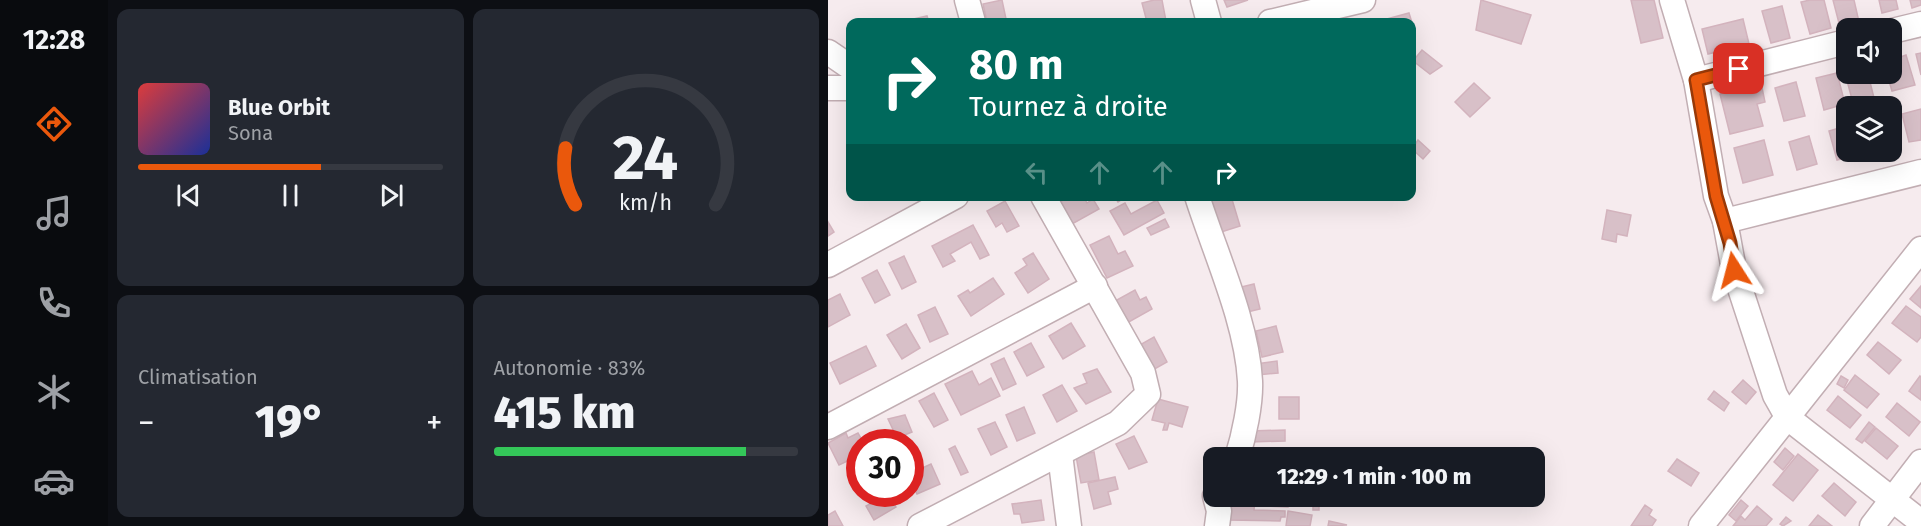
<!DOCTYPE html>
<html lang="fr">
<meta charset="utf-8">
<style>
:root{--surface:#171b24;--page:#242831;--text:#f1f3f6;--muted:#9ea1a6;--line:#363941;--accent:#ea580c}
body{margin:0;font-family:"Fira Sans",sans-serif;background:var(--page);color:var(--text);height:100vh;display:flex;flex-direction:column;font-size:22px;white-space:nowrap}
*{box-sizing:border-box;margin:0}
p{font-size:20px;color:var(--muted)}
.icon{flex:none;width:33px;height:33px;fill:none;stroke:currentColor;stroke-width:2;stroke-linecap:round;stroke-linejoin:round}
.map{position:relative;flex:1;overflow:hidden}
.sheet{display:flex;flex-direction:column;gap:9px;padding:9px;background:#0d0f14;width:720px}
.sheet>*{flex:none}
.guide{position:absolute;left:18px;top:18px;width:570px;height:183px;border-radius:12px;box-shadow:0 6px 24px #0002;background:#00695c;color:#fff;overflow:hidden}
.buttons{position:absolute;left:1008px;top:18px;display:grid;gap:12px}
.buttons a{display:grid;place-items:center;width:66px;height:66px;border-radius:12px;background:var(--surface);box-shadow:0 6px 24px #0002;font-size:30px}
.speed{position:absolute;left:18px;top:429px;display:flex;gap:12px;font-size:30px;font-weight:700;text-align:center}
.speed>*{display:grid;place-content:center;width:78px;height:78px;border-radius:50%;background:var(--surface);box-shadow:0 6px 24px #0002;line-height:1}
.speed .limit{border:9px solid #d22;background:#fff;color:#111}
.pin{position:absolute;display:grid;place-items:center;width:51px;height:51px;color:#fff;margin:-26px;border-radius:12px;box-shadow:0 3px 9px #0006}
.me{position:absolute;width:66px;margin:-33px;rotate:351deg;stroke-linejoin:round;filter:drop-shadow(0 0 4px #0008)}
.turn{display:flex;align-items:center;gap:21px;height:126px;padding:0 24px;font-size:27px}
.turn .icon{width:78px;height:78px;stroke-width:2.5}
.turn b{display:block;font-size:42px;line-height:51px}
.lanes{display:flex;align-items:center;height:57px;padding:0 24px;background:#0003;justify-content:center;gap:30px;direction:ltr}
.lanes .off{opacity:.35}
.big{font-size:45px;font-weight:800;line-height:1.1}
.sheet .widget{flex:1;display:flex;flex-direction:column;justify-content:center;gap:9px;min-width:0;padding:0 21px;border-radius:12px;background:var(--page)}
.sheet .dial{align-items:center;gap:0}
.dial svg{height:156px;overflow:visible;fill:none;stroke:var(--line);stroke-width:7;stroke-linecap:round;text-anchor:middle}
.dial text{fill:var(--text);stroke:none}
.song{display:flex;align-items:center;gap:18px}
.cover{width:72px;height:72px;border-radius:9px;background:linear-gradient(135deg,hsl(0 70% 55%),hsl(230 70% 35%))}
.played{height:6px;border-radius:3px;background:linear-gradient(90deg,var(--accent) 60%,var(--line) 60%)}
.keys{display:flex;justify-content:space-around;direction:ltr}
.heat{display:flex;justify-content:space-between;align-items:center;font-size:33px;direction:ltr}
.charge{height:9px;border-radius:4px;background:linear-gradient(90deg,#34c759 83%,var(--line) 0)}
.sheet .tiles{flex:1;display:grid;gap:9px;grid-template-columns:repeat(2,1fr)}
.trip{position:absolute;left:375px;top:447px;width:342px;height:60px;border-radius:12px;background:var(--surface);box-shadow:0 6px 24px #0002;font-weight:800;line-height:60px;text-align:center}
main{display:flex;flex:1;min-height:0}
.tabs{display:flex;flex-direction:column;width:108px;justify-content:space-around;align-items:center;background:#090b0e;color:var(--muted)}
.tabs .icon{width:42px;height:42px}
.tabs .current{color:var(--accent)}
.tabs b{font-size:27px;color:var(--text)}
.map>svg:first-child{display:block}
.building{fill:#d8c0c8;stroke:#d3b3bd;stroke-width:1.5}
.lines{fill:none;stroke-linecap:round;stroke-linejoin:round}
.minor-casing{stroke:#c2aeb3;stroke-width:27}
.minor{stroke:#fff;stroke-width:24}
.route-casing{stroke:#983908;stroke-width:15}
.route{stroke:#ea580c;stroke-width:10}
</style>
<main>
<nav class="tabs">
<b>12:28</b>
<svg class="icon current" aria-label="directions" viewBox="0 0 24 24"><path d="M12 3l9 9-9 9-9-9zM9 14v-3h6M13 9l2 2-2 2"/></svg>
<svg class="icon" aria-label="music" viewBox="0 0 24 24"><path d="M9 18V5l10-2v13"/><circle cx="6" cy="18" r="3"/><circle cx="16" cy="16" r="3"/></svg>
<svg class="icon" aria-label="phone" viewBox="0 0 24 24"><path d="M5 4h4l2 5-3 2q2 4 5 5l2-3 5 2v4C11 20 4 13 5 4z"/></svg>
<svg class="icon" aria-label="climate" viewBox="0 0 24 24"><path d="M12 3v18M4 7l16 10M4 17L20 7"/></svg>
<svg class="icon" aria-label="car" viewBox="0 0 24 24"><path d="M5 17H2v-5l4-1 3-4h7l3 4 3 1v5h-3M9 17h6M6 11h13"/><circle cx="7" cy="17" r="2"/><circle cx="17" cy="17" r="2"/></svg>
</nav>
<section class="sheet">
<div class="tiles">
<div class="widget">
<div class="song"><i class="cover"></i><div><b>Blue Orbit</b><p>Sona</p></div></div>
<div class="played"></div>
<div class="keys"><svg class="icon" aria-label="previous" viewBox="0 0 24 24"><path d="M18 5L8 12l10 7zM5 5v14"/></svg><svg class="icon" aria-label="pause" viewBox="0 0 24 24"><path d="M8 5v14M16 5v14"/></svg><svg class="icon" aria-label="next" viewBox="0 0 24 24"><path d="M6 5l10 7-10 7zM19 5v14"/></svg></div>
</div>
<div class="widget dial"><svg viewBox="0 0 100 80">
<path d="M14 69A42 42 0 1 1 86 69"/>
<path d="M14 69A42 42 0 0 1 9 40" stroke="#ea580c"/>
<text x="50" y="56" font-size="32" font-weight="700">24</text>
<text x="50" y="72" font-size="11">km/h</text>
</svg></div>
<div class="widget"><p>Climatisation</p>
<div class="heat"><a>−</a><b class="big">19°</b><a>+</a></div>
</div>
<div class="widget"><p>Autonomie · 83%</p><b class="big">415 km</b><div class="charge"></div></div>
</div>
</section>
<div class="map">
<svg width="1093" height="526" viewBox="0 0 1093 526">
<rect width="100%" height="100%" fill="#f6ebee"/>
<g class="building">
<path d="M174,0L178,19L159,22L155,4Z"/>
<path d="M326,0H334L338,21L319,22L314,3Z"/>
<path d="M396,0H420L399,7Z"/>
<path d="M653,0L703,15L693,44L648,30Z"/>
<path d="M803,0H826L835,38L813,43Z"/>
<path d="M982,0H996L1003,28L982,34L973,2Z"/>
<path d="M1005,0H1026L1031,22L1012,27Z"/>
<path d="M1051,0H1068L1070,9L1054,13Z"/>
<path d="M1082,0H1093V5L1084,8Z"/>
<path d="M954,6L962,38L943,43L934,11Z"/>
<path d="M581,13L585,26L584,22H556L555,20Z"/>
<path d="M99,16L101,22H82L81,20Z"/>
<path d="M915,19L921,44L880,54L874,29Z"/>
<path d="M594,50L614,66L602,74L585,61Z"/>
<path d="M1093,53V75L1088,54Z"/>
<path d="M1078,55L1087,85L1064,91L1059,74H1064V60Z"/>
<path d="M1009,73L1017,104L996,110L988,78Z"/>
<path d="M1017,73L1040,74L1046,98L1025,103Z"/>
<path d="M968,82L977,116L956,121L947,88Z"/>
<path d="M646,83L662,98L642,117L627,102Z"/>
<path d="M933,83L937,102L929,104L935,126L902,134L892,94Z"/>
<path d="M1093,109V140L1081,142L1074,114Z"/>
<path d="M1018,126V152H1028L1029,155L1009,160L1001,131Z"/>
<path d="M981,136L989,164L969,170L961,142Z"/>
<path d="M590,140L602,151L595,159L584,149Z"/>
<path d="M936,140L945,175L915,183L906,148Z"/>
<path d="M242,196H255L259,203L265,199L271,209L244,224L232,202Z"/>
<path d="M286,196H299L290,202Z"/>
<path d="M379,196H403L412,226L390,233Z"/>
<path d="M329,200L336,213L296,235L282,211L297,203L303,214Z"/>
<path d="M177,201L191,226L179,232L174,223L168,227L159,211Z"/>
<path d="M779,210L803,215L799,236L789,234L788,242L774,239Z"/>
<path d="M337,219L341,227L323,235L319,228Z"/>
<path d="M0,222L6,232L0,236Z"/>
<path d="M145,225L161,255L152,259L143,242L122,254L127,261L115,267L104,246Z"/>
<path d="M281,236L290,254L297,251L305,266L279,278L262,245Z"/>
<path d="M205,253L221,279L200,293L187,273L199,265L195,259Z"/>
<path d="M76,256L88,282L74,289L61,263Z"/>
<path d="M49,270L62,295L47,303L34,278Z"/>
<path d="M165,278L176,294L143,316L130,296L140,290L142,293Z"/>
<path d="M426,284L432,309L415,313L409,288Z"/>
<path d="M1093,286V308L1082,299Z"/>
<path d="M307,290L312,300L318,297L324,309L299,323L287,301Z"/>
<path d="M12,294L22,315L0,327V300Z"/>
<path d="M1078,306L1093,317V337L1089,342L1064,323Z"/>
<path d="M107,307L120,334L102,342L90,315Z"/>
<path d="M243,323L257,346L235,359L221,336Z"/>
<path d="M78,324L92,348L74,359L59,335Z"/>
<path d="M448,326L455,352L434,357L428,331Z"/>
<path d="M326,337L339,362L323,371L310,346Z"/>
<path d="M1050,342L1073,360L1061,374L1039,355Z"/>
<path d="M203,343L216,367L199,376L186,352Z"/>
<path d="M38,346L48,366L12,384L2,363Z"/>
<path d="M176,358L188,384L175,390L163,364Z"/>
<path d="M449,361L450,373L429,375L428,364Z"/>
<path d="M269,369L283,392L258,404L246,388L259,383L255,374Z"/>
<path d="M144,371L151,385L163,378L172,396L133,415L117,384Z"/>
<path d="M1027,375L1051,394L1039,408L1016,390Z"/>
<path d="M1013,376L1020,380L1016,388L1009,384Z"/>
<path d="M1092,376L1093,377V400L1081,391Z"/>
<path d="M915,380L928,392L918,404L904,392Z"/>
<path d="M234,385L249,411L229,422L215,395Z"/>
<path d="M886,391L901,403L896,411L880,399Z"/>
<path d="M106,393L120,420L106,427L91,401Z"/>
<path d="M1010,396L1033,415L1022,428L999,410Z"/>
<rect x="451" y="397" width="20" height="22"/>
<path d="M330,399L360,407L354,427L341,423L339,430H335L337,423L324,420Z"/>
<path d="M1069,403L1092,422L1081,436L1058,417Z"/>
<path d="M196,407L207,433L189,441L178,415Z"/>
<path d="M77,415L84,432L74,436L77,442H71L60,419Z"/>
<path d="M167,422L179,447L163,455L150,429Z"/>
<path d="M1041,422L1047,427L1034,443L1028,439Z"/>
<path d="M1048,428L1070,446L1059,459L1037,441Z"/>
<path d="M457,430V441L422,442V431Z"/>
<path d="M18,433L20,438L30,433L35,442H32V455L11,465L0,443Z"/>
<path d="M306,436L319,462L301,469L288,444Z"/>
<path d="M127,446L140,472L133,475L121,449Z"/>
<path d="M957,448L966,456L955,470L946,462Z"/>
<path d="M266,452L271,480L253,483L248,456Z"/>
<path d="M970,454L990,470L965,501L945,485Z"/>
<path d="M849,459L871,473L863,486L840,471Z"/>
<path d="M87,464L90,470L103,464L112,484L89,494L82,480V466Z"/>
<path d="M287,477L290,489L280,492L283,504L266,509L260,483Z"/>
<path d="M1006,483L1028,502L1017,516L994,496Z"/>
<path d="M60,494L68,507L46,520L38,506Z"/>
<path d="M439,496H461L460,507L439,506Z"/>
<path d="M474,496H491V510H485V505L474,506Z"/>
<path d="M402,498L427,499L426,510L457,511V517H453L452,521L401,520Z"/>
<path d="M213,500L216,520L194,523L192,514H186L184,504Z"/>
<path d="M913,500L920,506L908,521L901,515Z"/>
<path d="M817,505L824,510L821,515L828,520L824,526H803Z"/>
<path d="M929,506L944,519L938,526H905L913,516L917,520Z"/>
<path d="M7,511L15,526H0V515Z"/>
<path d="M460,511L484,515L482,526H458Z"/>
<path d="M990,515L1004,526H981Z"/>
<path d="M958,517L963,521L955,526L952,524Z"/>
<path d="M501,521L519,525L500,526Z"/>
</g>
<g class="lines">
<defs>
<g id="minor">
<path d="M139,0L145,22"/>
<path d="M375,0L381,22"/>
<path d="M844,0L868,80L888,196L897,221L906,270L947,395L960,418L1093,522"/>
<path d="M442,22L535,0"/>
<path d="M1064,31L1093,24"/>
<path d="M0,52L22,67"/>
<path d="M868,80L1018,42"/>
<path d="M0,88H22"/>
<path d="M369,196C387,253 419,322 422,381C423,403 416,436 409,458"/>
<path d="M897,221L1093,172"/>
<path d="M0,265L128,196"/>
<path d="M0,427L267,286"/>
<path d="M232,454L241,526"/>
<path d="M387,496L391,511L389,526"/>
<path d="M92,526L290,423L320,394L315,373L215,196"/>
<path d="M873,526L1093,249"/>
<path d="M1044,526L1093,462"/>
</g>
</defs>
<use href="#minor" class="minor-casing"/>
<use href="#minor" class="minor"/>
</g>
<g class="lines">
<defs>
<path id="route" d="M906,270L902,243L888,196L868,80L911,69"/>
</defs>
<use href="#route" class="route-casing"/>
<use href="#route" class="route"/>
</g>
</svg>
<div class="buttons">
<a><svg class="icon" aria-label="sound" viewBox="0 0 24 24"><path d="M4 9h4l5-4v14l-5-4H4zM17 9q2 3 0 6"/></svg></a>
<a><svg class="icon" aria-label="layers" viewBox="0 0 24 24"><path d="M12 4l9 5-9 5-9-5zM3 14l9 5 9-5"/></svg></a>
</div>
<div class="speed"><div class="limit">30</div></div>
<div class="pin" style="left:911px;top:69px;background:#d93025"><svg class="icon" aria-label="arrive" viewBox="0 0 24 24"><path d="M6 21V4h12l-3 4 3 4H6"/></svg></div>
<svg class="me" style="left:906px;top:270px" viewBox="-20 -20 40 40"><path d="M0-17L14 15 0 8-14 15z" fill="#ea580c" stroke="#fff" stroke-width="4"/></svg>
<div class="trip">12:29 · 1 min · 100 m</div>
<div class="guide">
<div class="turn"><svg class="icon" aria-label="right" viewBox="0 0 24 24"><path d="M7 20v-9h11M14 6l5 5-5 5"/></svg><div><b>80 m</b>Tournez à droite</div></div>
<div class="lanes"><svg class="icon off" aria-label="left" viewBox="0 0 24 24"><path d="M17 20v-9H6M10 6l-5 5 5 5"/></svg><svg class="icon off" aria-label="ahead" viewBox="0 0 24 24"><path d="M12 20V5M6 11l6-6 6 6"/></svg><svg class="icon off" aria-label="ahead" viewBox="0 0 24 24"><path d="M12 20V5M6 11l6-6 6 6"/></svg><svg class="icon" aria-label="right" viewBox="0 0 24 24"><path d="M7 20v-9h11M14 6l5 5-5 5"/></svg></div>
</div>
</div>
</main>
